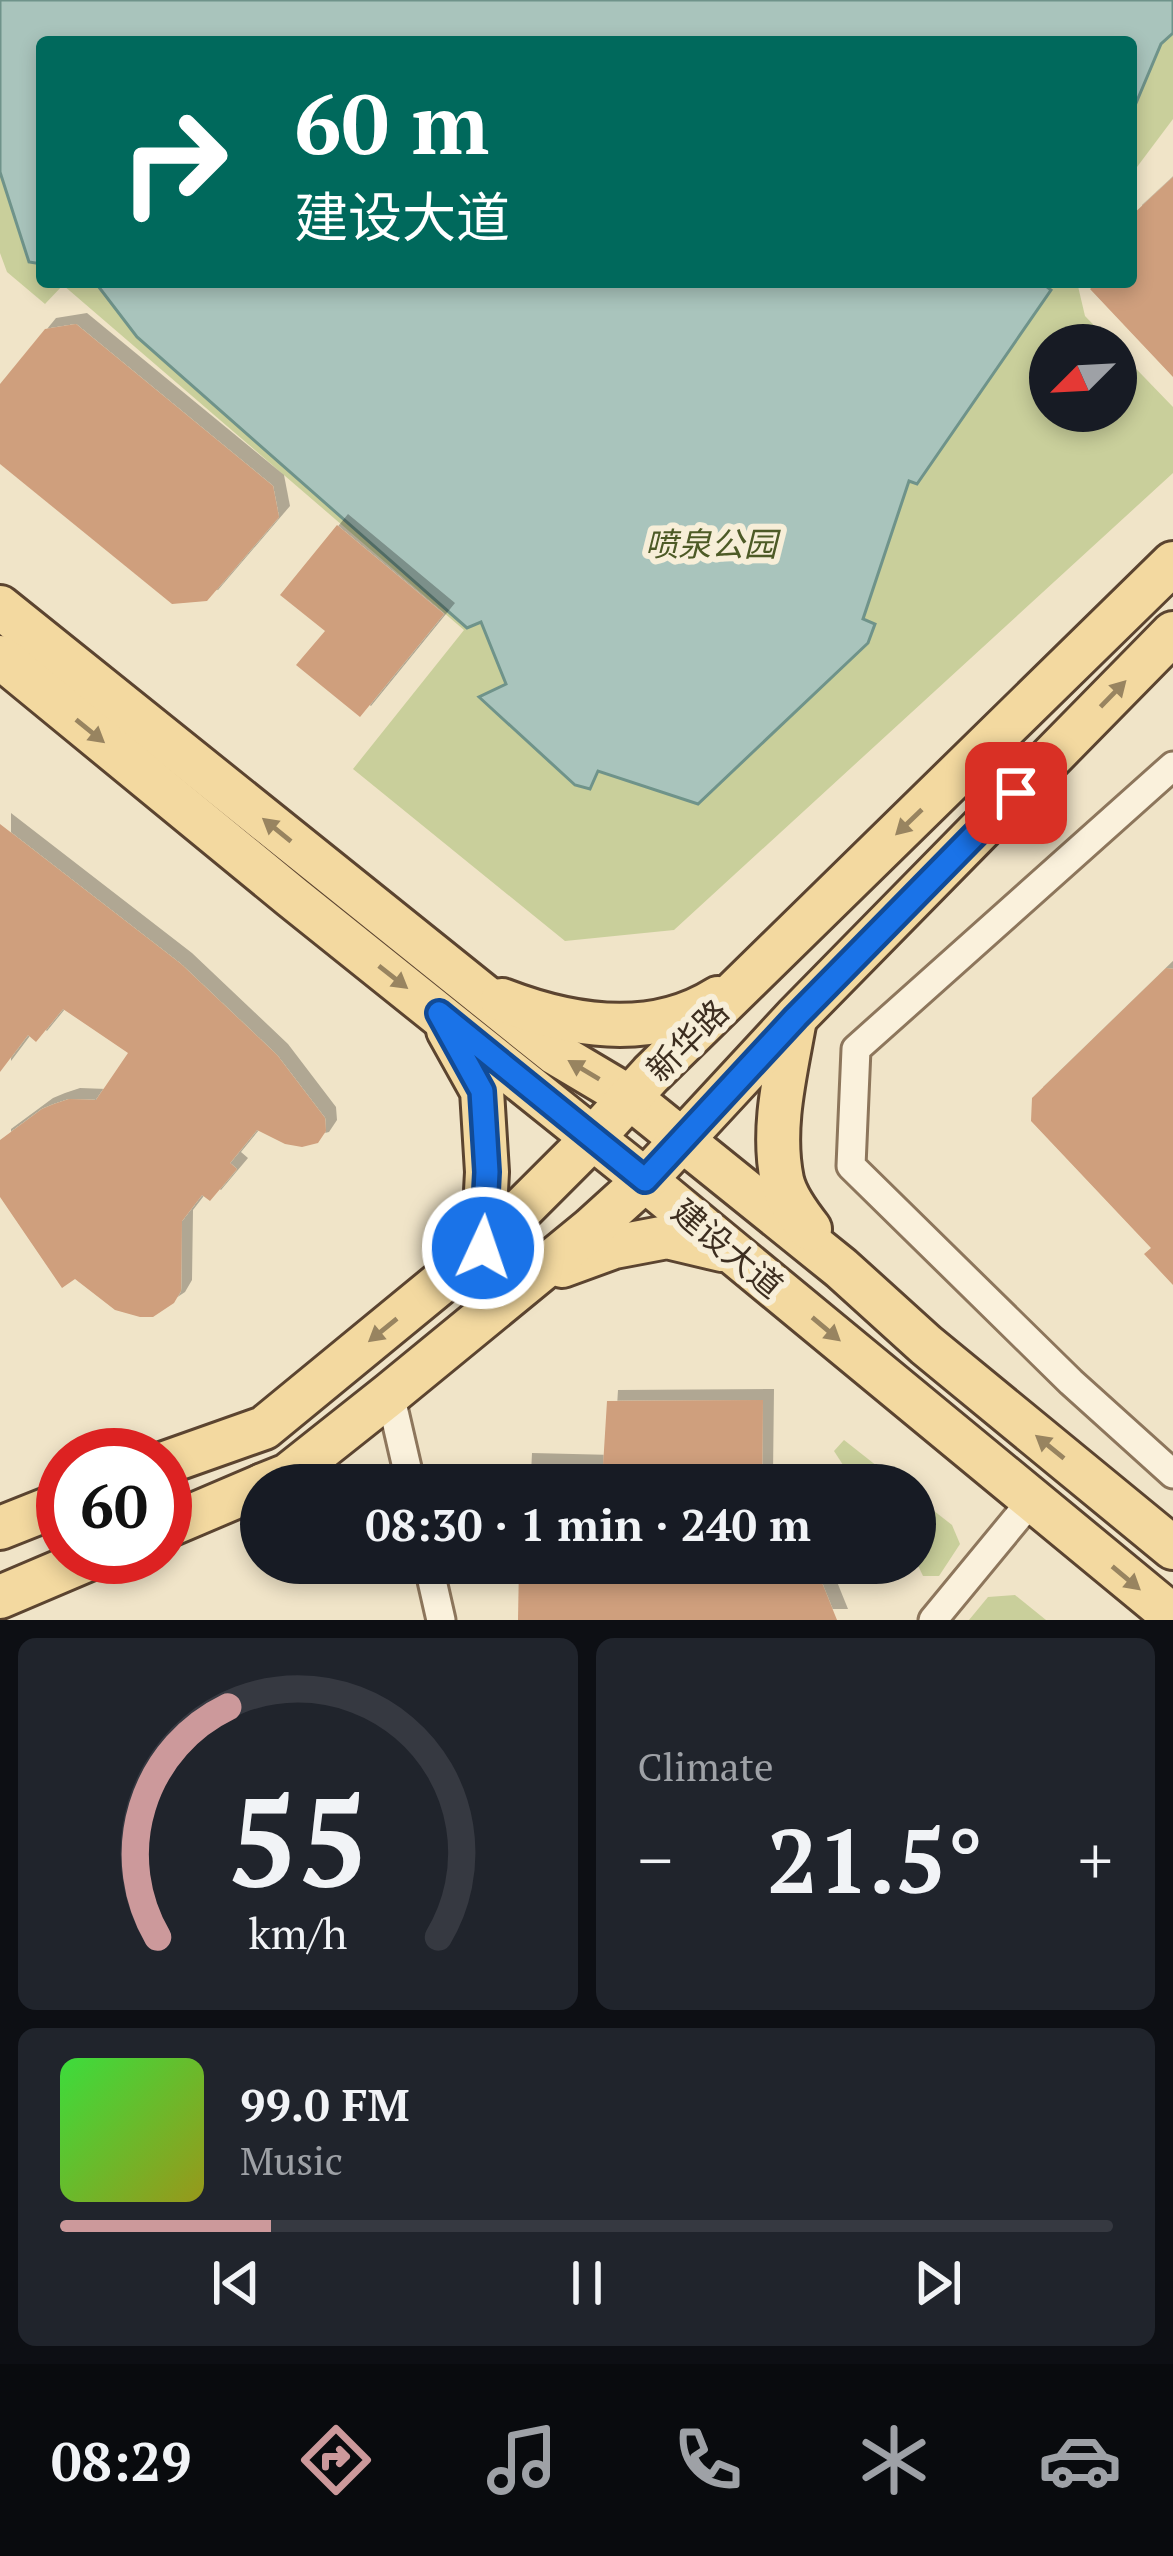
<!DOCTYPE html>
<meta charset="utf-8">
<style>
:root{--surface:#171b24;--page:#20242c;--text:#f1f3f6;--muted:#9ea1a6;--line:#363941;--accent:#cc999b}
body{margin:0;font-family:"PT Serif","Noto Sans SC",serif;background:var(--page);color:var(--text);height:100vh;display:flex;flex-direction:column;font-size:45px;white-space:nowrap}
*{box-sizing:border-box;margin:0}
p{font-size:39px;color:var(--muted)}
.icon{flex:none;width:66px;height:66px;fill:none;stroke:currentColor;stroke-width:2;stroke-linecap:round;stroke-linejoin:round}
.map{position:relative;height:1620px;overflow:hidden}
.drawer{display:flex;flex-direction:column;gap:18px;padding:18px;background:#0d0f14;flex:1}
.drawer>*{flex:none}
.hud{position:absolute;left:36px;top:36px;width:1101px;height:252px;border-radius:12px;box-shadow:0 6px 18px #0003;background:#00695c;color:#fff;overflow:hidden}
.needle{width:78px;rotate:246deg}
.fabs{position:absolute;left:1029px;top:324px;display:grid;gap:24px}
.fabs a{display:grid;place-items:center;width:108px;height:108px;border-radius:50%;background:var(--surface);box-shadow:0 6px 18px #0003;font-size:60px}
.speed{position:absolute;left:36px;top:1428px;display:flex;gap:24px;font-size:60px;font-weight:700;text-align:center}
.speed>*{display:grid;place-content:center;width:156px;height:156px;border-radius:50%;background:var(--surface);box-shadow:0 6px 18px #0003;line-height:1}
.speed .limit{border:18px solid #d22;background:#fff;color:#111}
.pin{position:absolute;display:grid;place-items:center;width:102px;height:102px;color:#fff;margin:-51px;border-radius:24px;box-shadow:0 6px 18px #0006}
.me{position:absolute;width:132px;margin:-66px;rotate:3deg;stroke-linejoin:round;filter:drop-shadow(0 0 9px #0008)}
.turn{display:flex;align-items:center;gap:42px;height:252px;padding:0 60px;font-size:54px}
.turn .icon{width:156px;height:156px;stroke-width:2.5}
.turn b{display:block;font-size:84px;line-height:102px}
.big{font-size:90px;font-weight:600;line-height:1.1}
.drawer .tile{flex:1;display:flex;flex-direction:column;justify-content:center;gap:18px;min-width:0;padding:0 42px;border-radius:18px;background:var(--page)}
.drawer .dial{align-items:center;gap:0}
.dial svg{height:312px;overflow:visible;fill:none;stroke:var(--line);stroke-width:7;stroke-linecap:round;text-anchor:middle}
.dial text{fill:var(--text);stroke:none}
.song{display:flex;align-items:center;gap:36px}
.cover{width:144px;height:144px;border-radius:18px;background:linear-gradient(135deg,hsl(120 70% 55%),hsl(60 70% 35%))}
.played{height:12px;border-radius:6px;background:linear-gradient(90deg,var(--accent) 20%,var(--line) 20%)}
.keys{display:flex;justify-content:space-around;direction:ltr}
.heat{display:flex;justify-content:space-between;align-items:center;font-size:66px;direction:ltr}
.drawer .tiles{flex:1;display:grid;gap:18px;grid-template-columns:1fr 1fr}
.tile:last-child{grid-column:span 2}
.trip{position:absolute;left:240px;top:1464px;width:696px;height:120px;border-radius:60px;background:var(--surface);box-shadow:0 6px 18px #0003;font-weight:600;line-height:120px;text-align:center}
.tabs{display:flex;height:192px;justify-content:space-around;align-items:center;background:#090b0e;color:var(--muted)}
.tabs .icon{width:84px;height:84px}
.tabs .active{color:var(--accent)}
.tabs b{font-size:54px;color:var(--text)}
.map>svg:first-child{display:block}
.green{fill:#c9cf9b}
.water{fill:#a9c4bc;stroke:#6f938a;stroke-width:3}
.building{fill:#cf9f7d;filter:url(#shadow)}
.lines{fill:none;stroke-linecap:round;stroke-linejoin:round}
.street-casing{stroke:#8d765c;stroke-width:33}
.primary-casing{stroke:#5b4430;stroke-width:48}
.street{stroke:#faf1dc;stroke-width:27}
.primary{stroke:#f3d9a0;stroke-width:42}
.oneway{fill:#988460}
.route-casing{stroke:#114b97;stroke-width:30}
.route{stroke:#1a73e8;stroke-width:21}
.labels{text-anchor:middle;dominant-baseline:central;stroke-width:12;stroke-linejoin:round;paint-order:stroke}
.park-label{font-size:33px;font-style:italic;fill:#4d5a26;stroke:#f7eed8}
.street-label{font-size:33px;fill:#3d2e20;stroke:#f7eed8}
</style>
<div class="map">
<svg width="1173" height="1620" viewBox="0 0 1173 1620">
<defs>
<filter id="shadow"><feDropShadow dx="11" dy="-11" stdDeviation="0" flood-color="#0004"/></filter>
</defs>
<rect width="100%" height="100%" fill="#f0e4c8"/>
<g class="green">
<path d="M0,0H1173V119L1131,175V42H42V282H1077L1085,316L1113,345H1050V411H1116V348L1173,407V473L674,930L565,941L353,769L464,630L63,285L45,304L7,272L0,253Z"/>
<path d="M844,1440L901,1485H863L845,1468L834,1451Z"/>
<path d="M915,1496L952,1525L960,1544L939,1576H923L915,1559Z"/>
<path d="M1015,1595L1046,1620H969L988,1597Z"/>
</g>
<g class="water">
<path d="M0,0H1173V33L1161,44L1131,115V42H42V264L29,262L0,172Z"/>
<path d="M95,282H1041L1051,290L917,484L909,481L863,619L875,624L868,643L698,804L598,771L590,789L575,785L479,697L506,684L481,622L467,628L137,337Z"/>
</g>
<g class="building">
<path d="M1173,177V377L1090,289L1097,282H1131V216Z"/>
<path d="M76,324L273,486L279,517L207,601L172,604L0,464V384L45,329Z"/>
<path d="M337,525L444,614L360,717L296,665L325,631L280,595Z"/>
<path d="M0,824L181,964L277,1055L325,1118L326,1131L318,1143L302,1147L285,1144L257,1130L230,1163L237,1169L210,1201L202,1195L182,1221L181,1291L174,1303L153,1317H140L115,1310L75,1279L62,1288L0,1197V1140L42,1109L54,1104L69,1099L96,1100L128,1053L63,1009L36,1042L28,1035L0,1072Z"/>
<path d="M1166,968L1173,969V1285L1144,1254L1151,1248L1031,1121L1032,1098Z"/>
<path d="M763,1400L762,1485H520L521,1464L603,1466L607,1401Z"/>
<path d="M519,1563H809L820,1578L837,1620H518Z"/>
</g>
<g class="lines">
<defs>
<g id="street">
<path d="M1173,766L856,1049L851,1166L1071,1382L1173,1474"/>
<path d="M390,1394L411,1485"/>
<path d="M428,1563L441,1620"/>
<path d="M933,1620L1032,1500"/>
</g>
<g id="primary">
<path d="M0,607L555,1053L629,1097L841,1268L926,1345L1173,1548"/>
<path d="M0,657L292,897L645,1180L1173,1616"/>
<path d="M502,1000C572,1027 651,1040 718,998"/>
<path d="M795,1019C786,1071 771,1127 782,1180C786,1198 799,1215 810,1229"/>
<path d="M448,1030L482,1091L487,1172L483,1248"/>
<path d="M562,1266L614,1247L667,1237L722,1250"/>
<path d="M165,1463L264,1428L483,1248L593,1138L651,1074L1173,563"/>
<path d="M263,1485L288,1475L390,1394L591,1229L645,1180L796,1017L1173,633"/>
<path d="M165,1527L261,1486"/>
<path d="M0,1528L63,1503"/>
<path d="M0,1597L94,1557"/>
</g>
</defs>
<use href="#street" class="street-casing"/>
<use href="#primary" class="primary-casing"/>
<use href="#street" class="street"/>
<use href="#primary" class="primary"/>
</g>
<defs><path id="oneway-solid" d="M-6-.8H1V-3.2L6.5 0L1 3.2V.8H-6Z" transform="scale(3)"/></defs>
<g class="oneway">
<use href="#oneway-solid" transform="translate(1113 694) rotate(-46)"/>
<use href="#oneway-solid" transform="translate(90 731) rotate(39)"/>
<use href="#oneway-solid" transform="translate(909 822) rotate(136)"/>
<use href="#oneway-solid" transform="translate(277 830) rotate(-141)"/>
<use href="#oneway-solid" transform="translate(393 977) rotate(38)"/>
<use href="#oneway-solid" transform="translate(584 1070) rotate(-149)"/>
<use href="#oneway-solid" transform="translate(826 1329) rotate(40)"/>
<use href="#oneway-solid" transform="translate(383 1330) rotate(141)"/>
<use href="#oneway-solid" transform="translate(1050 1447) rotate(-141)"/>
<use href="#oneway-solid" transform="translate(1126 1578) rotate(40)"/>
</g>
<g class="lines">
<defs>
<path id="route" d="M483,1248L487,1172L482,1091L439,1013L645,1180L796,1017L1016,793"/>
</defs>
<use href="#route" class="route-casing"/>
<use href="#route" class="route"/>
</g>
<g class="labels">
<g class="park-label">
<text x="711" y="543">喷泉公园</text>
</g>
<g class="street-label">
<text transform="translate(687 1040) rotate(-45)">新华路</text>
<text transform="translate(728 1248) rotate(40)">建设大道</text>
</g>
</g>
</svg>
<div class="fabs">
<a><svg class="needle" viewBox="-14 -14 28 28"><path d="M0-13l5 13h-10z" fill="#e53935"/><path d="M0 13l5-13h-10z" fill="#9ea1a6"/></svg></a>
</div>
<div class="speed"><div class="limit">60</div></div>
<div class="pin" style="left:1016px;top:793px;background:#d93025"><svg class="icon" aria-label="arrive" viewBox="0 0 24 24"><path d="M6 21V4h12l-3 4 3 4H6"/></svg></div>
<svg class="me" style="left:483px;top:1248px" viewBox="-20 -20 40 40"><circle r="17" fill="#1a73e8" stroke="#fff" stroke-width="3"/><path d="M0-11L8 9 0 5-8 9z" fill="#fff"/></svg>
<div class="trip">08:30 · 1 min · 240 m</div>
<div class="hud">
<div class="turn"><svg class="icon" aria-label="right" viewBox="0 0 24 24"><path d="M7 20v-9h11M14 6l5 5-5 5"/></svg><div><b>60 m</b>建设大道</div></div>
</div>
</div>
<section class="drawer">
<div class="tiles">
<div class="tile dial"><svg viewBox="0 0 100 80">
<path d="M14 69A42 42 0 1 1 86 69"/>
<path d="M14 69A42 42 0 0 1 32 10" stroke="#cc999b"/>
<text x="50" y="56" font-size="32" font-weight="700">55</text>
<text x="50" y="72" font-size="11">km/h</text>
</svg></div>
<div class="tile"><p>Climate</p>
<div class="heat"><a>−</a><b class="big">21.5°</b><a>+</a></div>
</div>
<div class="tile">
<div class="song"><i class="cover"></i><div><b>99.0 FM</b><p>Music</p></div></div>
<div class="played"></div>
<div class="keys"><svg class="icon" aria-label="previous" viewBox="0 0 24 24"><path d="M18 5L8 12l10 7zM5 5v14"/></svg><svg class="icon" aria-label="pause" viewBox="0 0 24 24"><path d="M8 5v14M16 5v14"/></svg><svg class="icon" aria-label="next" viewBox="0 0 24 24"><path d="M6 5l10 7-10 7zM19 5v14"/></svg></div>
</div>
</div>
</section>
<nav class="tabs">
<b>08:29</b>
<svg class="icon active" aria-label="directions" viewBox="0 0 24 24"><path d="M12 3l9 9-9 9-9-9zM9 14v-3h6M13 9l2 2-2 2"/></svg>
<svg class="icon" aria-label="music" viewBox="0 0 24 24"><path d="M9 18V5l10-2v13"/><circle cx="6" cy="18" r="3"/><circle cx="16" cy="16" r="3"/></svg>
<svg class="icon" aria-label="phone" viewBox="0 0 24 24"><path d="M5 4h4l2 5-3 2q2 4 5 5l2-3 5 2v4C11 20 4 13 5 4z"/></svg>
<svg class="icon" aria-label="climate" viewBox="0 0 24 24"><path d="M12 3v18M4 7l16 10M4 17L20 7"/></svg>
<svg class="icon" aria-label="car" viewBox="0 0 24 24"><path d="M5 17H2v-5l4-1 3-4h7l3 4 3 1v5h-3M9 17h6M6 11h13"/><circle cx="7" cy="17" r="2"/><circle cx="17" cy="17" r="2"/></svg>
</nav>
